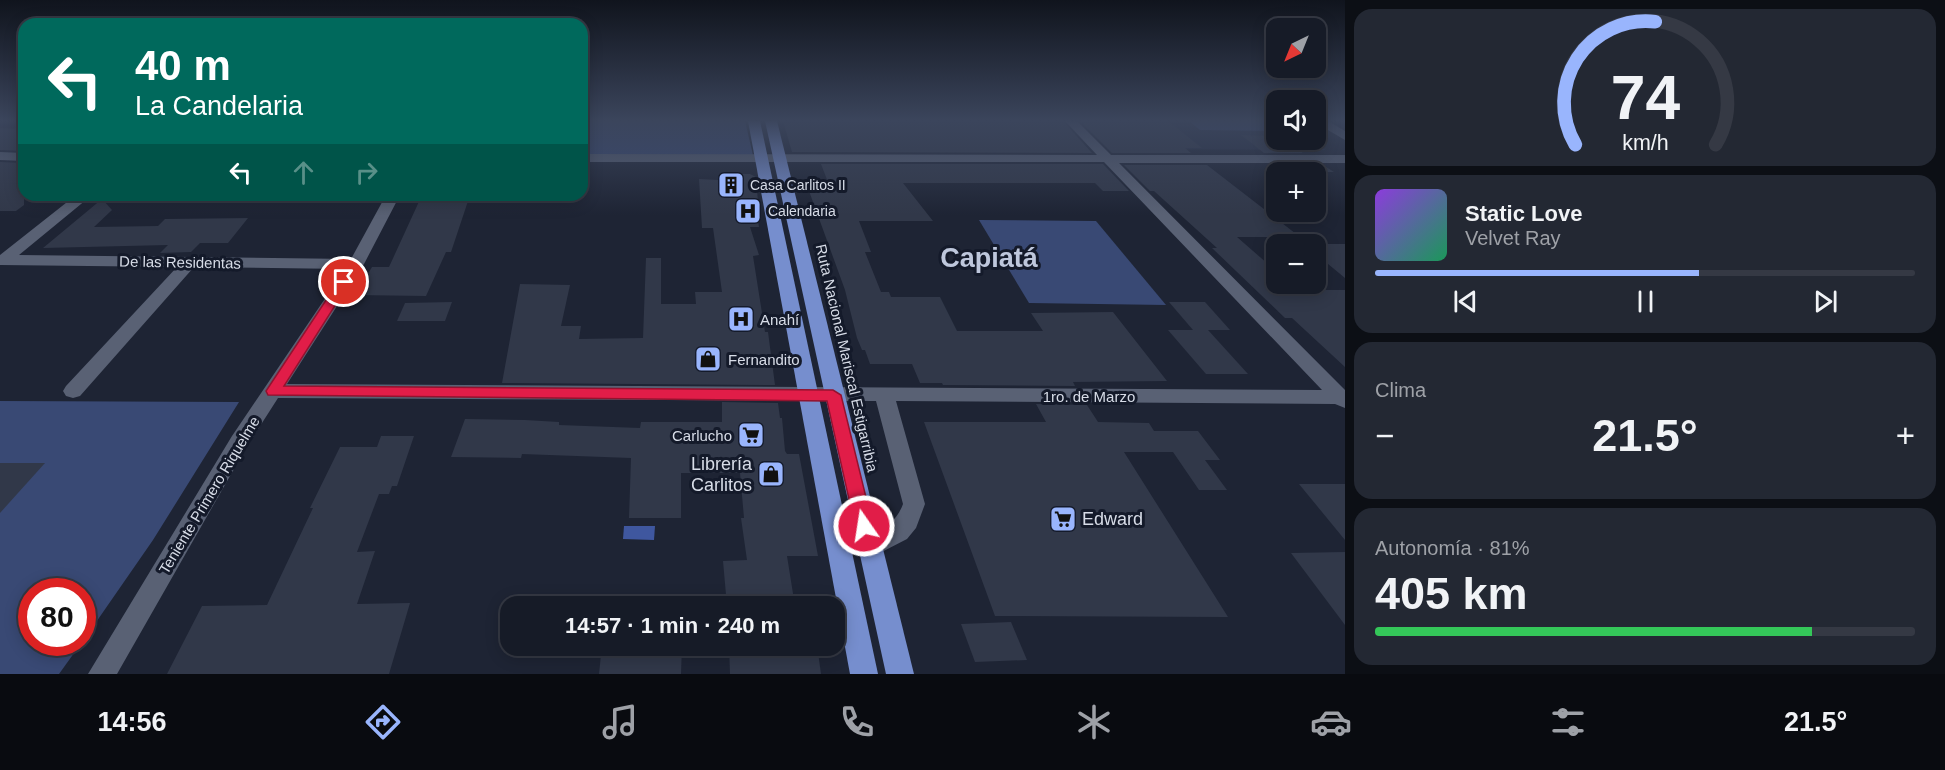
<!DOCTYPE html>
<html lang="es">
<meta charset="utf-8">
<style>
:root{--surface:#161b27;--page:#232833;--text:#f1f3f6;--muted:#9ea1a7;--line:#353944;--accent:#99b5fd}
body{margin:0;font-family:Arial,sans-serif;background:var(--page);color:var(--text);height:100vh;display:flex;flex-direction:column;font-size:22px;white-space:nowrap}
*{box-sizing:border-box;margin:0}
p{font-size:20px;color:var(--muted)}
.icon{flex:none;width:33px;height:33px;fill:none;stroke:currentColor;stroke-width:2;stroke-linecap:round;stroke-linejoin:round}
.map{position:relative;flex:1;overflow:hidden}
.sheet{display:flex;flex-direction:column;gap:9px;padding:9px;background:#0c0f15;width:600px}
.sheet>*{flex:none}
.guide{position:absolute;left:18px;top:18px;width:570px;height:183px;border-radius:18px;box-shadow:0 3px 15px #0003,0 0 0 2px var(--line);background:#00695c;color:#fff;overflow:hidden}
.needle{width:39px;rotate:223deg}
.fabs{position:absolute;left:1266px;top:18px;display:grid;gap:12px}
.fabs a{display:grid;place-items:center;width:60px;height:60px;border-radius:12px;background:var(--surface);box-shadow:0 3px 15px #0003,0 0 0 2px var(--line);font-size:30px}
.speed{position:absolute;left:18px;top:578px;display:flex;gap:12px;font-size:30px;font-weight:700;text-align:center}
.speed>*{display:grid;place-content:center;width:78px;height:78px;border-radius:50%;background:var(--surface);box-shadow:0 3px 15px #0003,0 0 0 2px var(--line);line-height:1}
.speed .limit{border:9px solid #d22;background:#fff;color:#111}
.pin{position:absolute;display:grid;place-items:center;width:51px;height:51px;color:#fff;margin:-26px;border:3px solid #fff;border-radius:50%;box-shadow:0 2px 6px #0007}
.me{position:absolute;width:66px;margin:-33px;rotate:347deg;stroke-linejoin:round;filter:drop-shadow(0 0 4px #0008)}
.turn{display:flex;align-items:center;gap:21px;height:126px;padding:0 18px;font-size:27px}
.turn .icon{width:78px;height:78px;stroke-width:2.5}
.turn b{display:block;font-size:42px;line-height:51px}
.lanes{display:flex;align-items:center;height:57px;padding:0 18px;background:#0003;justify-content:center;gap:30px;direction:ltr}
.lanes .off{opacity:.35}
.big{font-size:45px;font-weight:700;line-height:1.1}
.sheet .widget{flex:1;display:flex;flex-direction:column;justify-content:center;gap:9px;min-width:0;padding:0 21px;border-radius:18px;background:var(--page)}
.sheet .dial{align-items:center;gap:0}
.dial svg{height:156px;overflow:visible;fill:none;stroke:var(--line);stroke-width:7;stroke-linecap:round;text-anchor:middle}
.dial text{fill:var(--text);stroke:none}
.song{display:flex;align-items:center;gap:18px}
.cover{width:72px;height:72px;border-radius:9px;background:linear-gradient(135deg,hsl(270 70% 55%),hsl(150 70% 35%))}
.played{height:6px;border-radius:3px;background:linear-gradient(90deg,var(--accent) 60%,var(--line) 60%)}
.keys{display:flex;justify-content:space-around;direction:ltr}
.heat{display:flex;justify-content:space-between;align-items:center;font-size:33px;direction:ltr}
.charge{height:9px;border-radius:4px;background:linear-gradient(90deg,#34c759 81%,var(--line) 0)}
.trip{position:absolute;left:500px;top:596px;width:345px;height:60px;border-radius:18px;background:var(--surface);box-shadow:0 3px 15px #0003,0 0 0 2px var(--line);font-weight:700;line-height:60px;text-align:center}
.dock{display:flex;height:96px;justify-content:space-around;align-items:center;background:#090b10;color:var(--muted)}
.dock .icon{width:42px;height:42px}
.dock .current{color:var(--accent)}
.dock b{font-size:27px;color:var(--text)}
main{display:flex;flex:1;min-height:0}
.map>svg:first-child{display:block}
.built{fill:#252d42}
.green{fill:#394974}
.water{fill:#3f579f}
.building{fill:#313849}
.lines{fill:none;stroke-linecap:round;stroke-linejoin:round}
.minor{fill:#596174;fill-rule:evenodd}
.highway{fill:#768ece;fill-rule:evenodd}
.route{fill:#e11d48;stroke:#92132f;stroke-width:1.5}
.labels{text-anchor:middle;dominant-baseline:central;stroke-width:6;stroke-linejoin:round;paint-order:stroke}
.far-poi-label{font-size:14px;fill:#d7dce7;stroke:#141a2a;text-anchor:start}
.street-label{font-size:15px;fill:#d7dce7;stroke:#141a2a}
.poi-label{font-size:15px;fill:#d7dce7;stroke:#141a2a;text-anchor:start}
.near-poi-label{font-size:18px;fill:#d7dce7;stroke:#141a2a;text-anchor:end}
.town-label{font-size:27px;font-weight:bold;fill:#bec7dc;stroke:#141a2a}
</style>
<main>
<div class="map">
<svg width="1345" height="674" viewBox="0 0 1345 674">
<rect width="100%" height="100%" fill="#1e2434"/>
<path class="built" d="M1082,121H1276V140H1310L1326,150L1112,149Z"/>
<g class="green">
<path d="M582,121H745L753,155L582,154Z"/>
<path d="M1189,121H1265L1276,131L1200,130Z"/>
<path d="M979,220L1096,221L1166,305L1029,303Z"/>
<path d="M0,401L239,402L153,540L83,641L82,591H32V642H82L59,674H0Z"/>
</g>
<path class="water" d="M624,526H655L654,540L623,539Z"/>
<g class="building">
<path d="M783,121H1063L1092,153L792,152Z"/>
<path d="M1080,121H1168L1202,148H1185L1191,153H1112Z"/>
<path d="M0,128L24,129V151L0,150Z"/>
<path d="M1241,135L1276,136V140H1283L1303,153H1264Z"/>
<path d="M0,162L24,163V205L16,211H0Z"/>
<path d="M821,164H1103L1129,191H1103L1095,183H903L933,221H859L871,252H865L881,292H889L891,297H940L957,331H1043L1031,313L1113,312L1167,381L1073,382L1075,386L943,385L942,383H920L912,364H870L865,350H862L857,338L845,290L809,191L831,190Z"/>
<path d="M1124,165H1207L1300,237H1237L1276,271V284L1297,285L1303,290H1345V367L1292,318H1285L1212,248H1217L1154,191H1150Z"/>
<path d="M1281,165H1323L1334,172H1291Z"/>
<path d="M720,174H750L756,177L758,202H755L759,227H750L759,255L753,256L765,332H768L775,385L502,383L520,284L570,285L561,326H581L579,339L643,338L646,258H661V304H696L695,292H722L713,228H702L699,179L719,180Z"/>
<path d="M422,195H470L451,252H446L426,296L355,295L372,267H389Z"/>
<path d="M102,199L112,210L94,227L158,226L165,219L248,218L228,243H200L191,252L160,253L168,245L43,248Z"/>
<path d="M1303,244H1345V278L1316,254V244Z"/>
<path d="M452,302L445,321H397L405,303Z"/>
<path d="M1169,302H1205L1230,330H1193Z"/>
<path d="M1168,330H1208L1248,374H1206Z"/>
<path d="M722,402L778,403L780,418H782L785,451L787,454H799L818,556H787L795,606H727L723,561L747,560L741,518H744L740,473H681V518H629L631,458L522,454L521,458L451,457L465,419L525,420L559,422V425L640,428L641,422H722Z"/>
<path d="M1036,404L1087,405L1098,422L1149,423L1154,431H1198L1220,460H1205L1227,490H1199L1173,452H1124L1228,617L995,616L924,422H1046Z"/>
<path d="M381,436H414L397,486H392L389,494H379L357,552L375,551L357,604L410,603L389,674H167L202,606L267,605L313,508H310L340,447H377Z"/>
<path d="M0,463H45L0,513Z"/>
<path d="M1299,484H1345V540Z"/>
<path d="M1345,552V625L1291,553Z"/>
<path d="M1011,622L1027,660L975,662L961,624Z"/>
<path d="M602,645H682L681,674H599Z"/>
<path d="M729,645H817L821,674H730Z"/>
</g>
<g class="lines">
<g class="minor">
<path d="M1065,121H1077L1111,155H1345V163H1119L1345,390V408L1335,404L896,401L925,504L916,528L907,539L870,558L861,555L858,548C867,528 892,534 903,504L876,401L278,398L246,448L117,674H88L232,436L345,269L194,267L80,396L73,398L66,396L63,391L66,386L177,267L0,265V255L76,195H92L19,255L351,259L386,195H400L364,264L287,384L1322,390L1104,162H582V154L1097,155Z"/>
<path d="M1316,121H1328L1345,131V140L1316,123Z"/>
<path d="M0,152L24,153V161L0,160Z"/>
</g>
<g class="highway">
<path d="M748,121H760L878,674H850Z"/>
<path d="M765,121H777L914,674H886Z"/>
</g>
</g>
<linearGradient id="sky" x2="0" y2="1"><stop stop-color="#10141d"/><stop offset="0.56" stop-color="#3b455c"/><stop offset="1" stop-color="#3b455c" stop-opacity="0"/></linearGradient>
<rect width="1345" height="215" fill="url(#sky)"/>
<path class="route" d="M344,278L350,282L284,386L833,390L841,395L873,526L871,531L864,533L858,531L855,526L827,401L268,395L266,391L268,388L340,279Z"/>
<defs>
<symbol id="building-square" viewBox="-11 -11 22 22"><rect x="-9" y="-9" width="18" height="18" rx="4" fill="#99b5fd" stroke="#141a2a"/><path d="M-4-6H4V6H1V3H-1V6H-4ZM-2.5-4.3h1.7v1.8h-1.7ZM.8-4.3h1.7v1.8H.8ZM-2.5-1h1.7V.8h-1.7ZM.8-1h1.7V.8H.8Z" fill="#111"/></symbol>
<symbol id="hospital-square" viewBox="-11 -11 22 22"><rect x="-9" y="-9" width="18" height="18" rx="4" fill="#99b5fd" stroke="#141a2a"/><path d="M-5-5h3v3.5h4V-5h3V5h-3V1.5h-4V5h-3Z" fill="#111"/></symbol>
<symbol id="shop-square" viewBox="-11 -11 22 22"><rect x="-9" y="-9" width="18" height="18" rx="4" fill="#99b5fd" stroke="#141a2a"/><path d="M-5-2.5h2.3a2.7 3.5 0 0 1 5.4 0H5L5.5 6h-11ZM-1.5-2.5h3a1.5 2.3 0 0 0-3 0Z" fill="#111"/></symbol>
<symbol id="supermarket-square" viewBox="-11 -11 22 22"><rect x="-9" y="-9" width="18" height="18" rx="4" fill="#99b5fd" stroke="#141a2a"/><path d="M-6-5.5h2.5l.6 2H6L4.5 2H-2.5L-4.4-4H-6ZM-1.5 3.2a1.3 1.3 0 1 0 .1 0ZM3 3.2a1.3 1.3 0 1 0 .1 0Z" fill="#111"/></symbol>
</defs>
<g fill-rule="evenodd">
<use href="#building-square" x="716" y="170" width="30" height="30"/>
<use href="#hospital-square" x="733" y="196" width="30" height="30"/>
<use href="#hospital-square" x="726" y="304" width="30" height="30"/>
<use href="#shop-square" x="693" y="344" width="30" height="30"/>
<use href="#supermarket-square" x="736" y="420" width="30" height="30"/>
<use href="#shop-square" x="756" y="459" width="30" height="30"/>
<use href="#supermarket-square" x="1048" y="504" width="30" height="30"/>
</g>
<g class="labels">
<g class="far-poi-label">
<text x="750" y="185">Casa Carlitos II</text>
<text x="768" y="211">Calendaria</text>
</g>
<g class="street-label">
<text transform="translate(180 262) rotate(1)">De las Residentas</text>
<text transform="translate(847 358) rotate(77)">Ruta Nacional Mariscal Estigarribia</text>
<text x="1089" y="396">1ro. de Marzo</text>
<text transform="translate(209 495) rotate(-59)">Teniente Primero Riquelme</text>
</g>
<g class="poi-label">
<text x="760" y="319">Anahí</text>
<text x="728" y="359">Fernandito</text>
<text x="732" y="435" text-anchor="end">Carlucho</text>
</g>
<g class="near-poi-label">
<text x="752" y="464">Librería<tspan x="752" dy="21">Carlitos</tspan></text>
<text x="1082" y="519" text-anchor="start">Edward</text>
</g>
<g class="town-label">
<text x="989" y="258">Capiatá</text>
</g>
</g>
</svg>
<div class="fabs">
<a><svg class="needle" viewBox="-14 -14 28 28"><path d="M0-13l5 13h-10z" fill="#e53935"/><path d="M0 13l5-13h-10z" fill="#9ea1a7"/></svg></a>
<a><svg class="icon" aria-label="sound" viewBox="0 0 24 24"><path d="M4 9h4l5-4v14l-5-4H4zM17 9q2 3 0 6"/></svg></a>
<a>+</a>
<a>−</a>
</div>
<div class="speed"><div class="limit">80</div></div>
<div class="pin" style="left:344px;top:282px;background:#d93025"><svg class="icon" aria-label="arrive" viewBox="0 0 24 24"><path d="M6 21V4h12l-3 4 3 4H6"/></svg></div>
<svg class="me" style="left:864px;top:526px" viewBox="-20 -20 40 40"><circle r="17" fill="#e11d48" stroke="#fff" stroke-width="3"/><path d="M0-11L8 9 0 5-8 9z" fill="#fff"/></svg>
<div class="trip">14:57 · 1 min · 240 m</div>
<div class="guide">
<div class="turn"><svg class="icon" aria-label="left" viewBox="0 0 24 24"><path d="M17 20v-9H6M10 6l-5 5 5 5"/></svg><div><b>40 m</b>La Candelaria</div></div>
<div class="lanes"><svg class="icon" aria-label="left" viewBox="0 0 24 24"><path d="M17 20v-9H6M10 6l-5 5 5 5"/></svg><svg class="icon off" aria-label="ahead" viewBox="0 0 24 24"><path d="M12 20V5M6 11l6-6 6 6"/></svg><svg class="icon off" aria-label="right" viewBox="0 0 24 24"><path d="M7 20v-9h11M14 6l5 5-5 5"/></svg></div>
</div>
</div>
<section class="sheet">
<div class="widget dial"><svg viewBox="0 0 100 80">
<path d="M14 69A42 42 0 1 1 86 69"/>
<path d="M14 69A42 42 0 0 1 55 6" stroke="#99b5fd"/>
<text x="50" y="56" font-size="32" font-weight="700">74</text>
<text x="50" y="72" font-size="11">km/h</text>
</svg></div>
<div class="widget">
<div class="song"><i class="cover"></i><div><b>Static Love</b><p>Velvet Ray</p></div></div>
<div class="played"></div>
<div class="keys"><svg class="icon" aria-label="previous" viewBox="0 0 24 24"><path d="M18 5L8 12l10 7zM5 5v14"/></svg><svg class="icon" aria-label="pause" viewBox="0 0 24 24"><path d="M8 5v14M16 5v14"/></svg><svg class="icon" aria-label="next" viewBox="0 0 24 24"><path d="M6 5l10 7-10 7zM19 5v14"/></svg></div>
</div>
<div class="widget"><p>Clima</p>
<div class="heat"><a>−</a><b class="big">21.5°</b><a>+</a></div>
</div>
<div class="widget"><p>Autonomía · 81%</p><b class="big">405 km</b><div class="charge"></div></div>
</section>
</main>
<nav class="dock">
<b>14:56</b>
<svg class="icon current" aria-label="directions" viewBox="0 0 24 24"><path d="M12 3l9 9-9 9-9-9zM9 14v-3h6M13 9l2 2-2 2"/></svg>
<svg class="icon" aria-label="music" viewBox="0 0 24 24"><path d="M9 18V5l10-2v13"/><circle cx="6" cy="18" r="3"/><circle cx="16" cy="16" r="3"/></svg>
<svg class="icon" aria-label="phone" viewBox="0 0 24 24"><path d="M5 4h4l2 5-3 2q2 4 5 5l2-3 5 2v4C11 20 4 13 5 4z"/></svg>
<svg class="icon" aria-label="climate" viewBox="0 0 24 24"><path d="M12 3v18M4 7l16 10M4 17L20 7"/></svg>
<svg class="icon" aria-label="car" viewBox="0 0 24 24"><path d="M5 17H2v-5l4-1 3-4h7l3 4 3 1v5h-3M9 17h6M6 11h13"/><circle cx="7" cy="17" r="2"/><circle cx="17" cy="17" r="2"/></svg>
<svg class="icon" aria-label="filters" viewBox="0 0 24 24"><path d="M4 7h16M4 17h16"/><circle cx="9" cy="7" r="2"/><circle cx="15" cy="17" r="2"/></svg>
<b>21.5°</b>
</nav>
